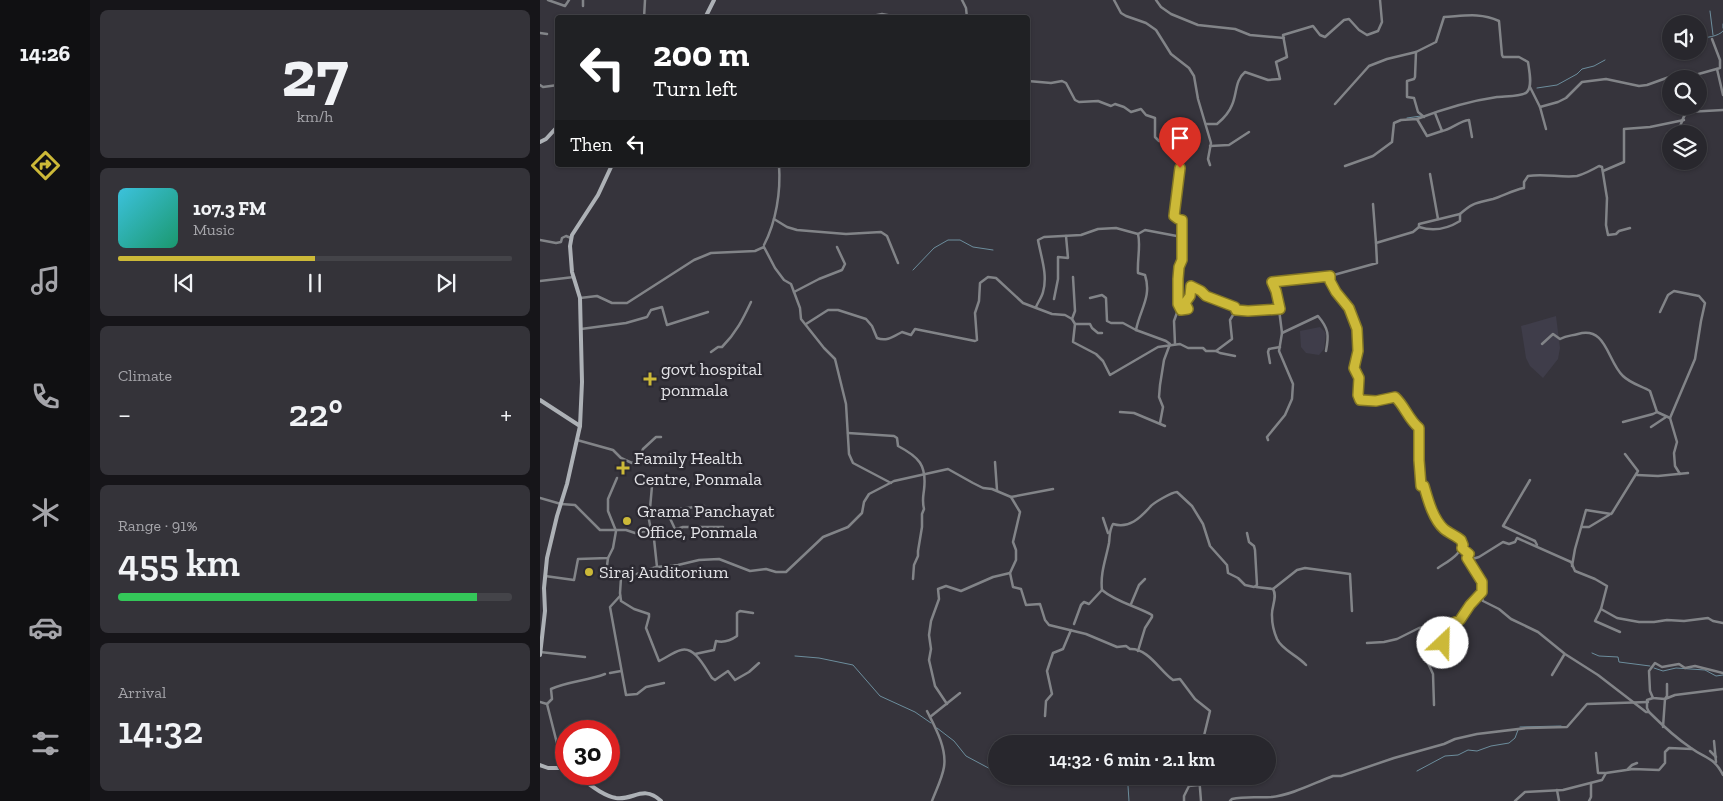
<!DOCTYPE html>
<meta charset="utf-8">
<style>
:root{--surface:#28272d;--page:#343339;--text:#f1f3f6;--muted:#a5a5aa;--line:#444449;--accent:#ccb938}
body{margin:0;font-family:"Zilla Slab",serif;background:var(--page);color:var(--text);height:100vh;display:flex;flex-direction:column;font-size:19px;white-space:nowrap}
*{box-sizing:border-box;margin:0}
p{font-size:16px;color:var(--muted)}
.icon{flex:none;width:28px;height:28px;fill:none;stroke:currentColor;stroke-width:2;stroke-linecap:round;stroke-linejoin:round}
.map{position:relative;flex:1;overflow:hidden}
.side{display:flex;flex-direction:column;gap:10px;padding:10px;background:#161519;width:450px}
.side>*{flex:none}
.top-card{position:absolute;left:15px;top:15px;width:475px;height:152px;border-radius:5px;box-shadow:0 1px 4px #0004,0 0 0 1px var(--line);background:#202124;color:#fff;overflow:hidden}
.fabs{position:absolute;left:1122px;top:15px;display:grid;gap:10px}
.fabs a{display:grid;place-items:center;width:45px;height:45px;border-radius:50%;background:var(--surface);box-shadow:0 1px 4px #0004,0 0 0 1px var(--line);font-size:25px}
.speed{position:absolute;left:15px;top:720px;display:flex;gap:10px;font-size:25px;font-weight:700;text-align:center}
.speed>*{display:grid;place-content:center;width:65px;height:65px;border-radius:50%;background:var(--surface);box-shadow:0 1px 4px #0004,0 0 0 1px var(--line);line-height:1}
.speed .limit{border:8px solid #d22;background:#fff;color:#111}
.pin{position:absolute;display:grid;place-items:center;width:42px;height:42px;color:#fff;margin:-51px -21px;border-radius:50% 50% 50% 0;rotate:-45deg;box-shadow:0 0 5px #0007}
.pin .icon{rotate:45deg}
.me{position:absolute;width:55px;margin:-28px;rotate:24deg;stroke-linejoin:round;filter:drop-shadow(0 0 4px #0008)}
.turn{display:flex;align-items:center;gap:18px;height:105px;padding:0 15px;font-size:22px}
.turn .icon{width:65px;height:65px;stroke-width:2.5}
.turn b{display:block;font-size:35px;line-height:42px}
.then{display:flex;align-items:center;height:48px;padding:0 15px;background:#0003;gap:10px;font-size:19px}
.big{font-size:38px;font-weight:600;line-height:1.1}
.side .tile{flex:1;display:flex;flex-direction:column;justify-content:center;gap:8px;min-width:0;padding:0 18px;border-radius:8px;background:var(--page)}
.side .dial{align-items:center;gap:0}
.dial b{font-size:65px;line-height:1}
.song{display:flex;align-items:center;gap:15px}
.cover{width:60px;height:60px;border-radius:8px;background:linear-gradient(135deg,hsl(190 70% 55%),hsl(160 70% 35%))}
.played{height:5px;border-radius:2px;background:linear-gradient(90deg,var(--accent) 50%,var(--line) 50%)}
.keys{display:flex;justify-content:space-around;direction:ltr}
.heat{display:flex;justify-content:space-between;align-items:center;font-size:28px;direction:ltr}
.charge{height:8px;border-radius:4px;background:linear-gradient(90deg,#34c759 91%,var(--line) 0)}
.trip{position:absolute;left:448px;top:735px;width:288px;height:50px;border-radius:25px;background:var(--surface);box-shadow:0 1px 4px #0004,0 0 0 1px var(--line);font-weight:600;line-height:50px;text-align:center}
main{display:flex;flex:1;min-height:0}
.dock{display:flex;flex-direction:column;width:90px;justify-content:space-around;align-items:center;background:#101012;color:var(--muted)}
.dock .icon{width:35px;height:35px}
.dock .current{color:var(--accent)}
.dock b{font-size:22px;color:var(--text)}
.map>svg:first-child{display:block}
.built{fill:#3f3d4a}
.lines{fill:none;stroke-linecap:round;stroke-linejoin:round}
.stream{stroke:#6c8d9c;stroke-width:1}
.street{stroke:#828488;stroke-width:2.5}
.secondary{stroke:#adb1b6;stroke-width:4}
.route-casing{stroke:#857824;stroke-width:12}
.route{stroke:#ccb938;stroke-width:9}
.poi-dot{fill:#ccb938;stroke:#2c2a32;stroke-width:2}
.labels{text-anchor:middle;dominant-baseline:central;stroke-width:5;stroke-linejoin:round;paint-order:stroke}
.poi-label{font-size:18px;fill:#e2e2e6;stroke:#2c2a32;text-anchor:start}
</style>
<main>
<nav class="dock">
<b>14:26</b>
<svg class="icon current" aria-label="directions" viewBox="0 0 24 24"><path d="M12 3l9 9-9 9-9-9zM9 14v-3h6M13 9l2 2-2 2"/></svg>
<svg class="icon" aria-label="music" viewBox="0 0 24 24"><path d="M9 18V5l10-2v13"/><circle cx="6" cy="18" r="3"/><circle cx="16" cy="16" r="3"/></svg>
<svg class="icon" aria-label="phone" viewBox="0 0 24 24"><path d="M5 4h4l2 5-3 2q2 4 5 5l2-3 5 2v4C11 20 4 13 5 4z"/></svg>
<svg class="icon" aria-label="climate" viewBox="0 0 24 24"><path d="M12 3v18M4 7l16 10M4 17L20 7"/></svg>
<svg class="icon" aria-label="car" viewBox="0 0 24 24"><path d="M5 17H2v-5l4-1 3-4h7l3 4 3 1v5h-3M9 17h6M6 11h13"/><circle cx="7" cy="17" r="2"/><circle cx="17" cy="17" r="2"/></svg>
<svg class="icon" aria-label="filters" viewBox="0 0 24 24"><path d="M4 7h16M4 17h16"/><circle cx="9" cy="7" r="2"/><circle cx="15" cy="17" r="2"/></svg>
</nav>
<section class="side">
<div class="tile dial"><b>27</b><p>km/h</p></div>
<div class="tile">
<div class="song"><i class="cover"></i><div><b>107.3 FM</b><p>Music</p></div></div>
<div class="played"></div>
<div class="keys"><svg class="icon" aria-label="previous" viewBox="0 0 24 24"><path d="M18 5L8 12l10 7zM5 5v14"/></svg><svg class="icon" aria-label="pause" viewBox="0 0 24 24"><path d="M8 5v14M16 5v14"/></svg><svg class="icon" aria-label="next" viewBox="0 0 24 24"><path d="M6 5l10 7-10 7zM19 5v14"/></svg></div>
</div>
<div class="tile"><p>Climate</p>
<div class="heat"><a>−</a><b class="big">22°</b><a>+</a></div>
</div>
<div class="tile"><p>Range · 91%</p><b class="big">455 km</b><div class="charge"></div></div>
<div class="tile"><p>Arrival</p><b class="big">14:32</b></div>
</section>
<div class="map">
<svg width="1183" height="801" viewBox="0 0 1183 801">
<rect width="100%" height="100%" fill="#36343c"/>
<g class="built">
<path d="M1016,316L1020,348L1018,359L1003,378L990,366L986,358L981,326Z"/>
<path d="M780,327L786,333L784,349L779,355L766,353L761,347L760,331Z"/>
</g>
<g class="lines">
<g class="stream">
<path d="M1170,11L1173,35"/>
<path d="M1183,24V28"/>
<path d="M1159,39C1166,37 1178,37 1183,31"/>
<path d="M997,88L1017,85L1037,74L1042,69L1054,66L1065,60"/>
<path d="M867,118L881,116"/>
<path d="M373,270L394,248L408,240H420L433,247L453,250"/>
<path d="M1052,653L1059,656L1078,657L1079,662L1110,666"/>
<path d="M255,656L279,658L313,665L340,696L375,712L391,723"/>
<path d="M1114,668L1123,671L1136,668L1165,670L1176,676L1183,675"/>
<path d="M980,727L1021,726"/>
<path d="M397,728L414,741L426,756L456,772"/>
<path d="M877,771L905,756L918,755L928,750L937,751L951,746L969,743L975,738L978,730"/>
<path d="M464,776L471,780L477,776"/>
<path d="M569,776L588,785"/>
<path d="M589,801L588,786L591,776"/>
</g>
<g class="street">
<path d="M8,0L25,6L29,0"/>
<path d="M422,0L426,8L427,18"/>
<path d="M574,0L581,13L586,16L606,23L616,30L631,54L649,68L654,76L658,99L671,143L668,159L670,165"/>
<path d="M616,0L621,7L631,14L658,25L695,29L710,35L744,38"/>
<path d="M43,6V0"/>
<path d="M104,18L105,0"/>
<path d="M323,18L342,14L363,18"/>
<path d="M0,33L7,34"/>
<path d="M876,52L875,77L874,79L867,81V97L874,98L878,112L884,117"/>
<path d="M1177,69L1183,95"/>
<path d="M488,81L511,83L522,81L526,83L535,100L539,102L558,101L571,106L575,104L584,107L591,112L601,109L606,115L615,118V137L619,141L639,140L643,145L645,153L640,168L638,195L635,200L634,216L638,219L642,220V237L605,230L598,234L576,228L558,229L541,235L504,237L498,240C501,257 508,275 503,292C502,297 498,302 496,307"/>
<path d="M0,85L3,87L18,85"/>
<path d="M990,87L1000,107"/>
<path d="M795,104L829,66L847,59L876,52L896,42L904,17C923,16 940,12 959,21L962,55L963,57H979L988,62C989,70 993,86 987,92C982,97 964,96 957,97C929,101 903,109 877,119"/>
<path d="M895,113L902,131C912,129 919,121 929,120L932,137"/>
<path d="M666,124H677C683,119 689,113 692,105C697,94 695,80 705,72L728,80L740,79L736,62L747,57L743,35L773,26L780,35L785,37L804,20L809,19L819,30L827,35L838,31L842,22L840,0"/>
<path d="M1006,129L1000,107L1018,102L1026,98L1042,82L1066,79L1099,86L1107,85L1132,76L1155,75L1180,68V60L1172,39"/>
<path d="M1127,134L1137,133C1141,127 1142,117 1147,112L1183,110"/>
<path d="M670,146L689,145L709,132"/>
<path d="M805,166L833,156L852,142L854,123L861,120L877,119L887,136L902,131"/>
<path d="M1063,171L1084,162V129L1110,127L1144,120"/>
<path d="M890,174L898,219"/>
<path d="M833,204L836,243"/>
<path d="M234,219L247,227L257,230L306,234L341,232L347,236L358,263"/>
<path d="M879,227V224L920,214"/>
<path d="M0,240L16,243L21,242L22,238L26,236L31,238"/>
<path d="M224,245C236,222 241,192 239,165"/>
<path d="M790,277V281L796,291L809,309L817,329L818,351L814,368L819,378L818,395L820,400L836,401L855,397C865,406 868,419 879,428V460L881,485L884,486C888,500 893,519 904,529C909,533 916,536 921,540C925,553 908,561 898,568"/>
<path d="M0,281L34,277"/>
<path d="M254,292L279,279L302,270L305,264L297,247"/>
<path d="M40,298L57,296L72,303H87L154,260L171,253L215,251L224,247L235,268L244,280L251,284L260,308L261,319L284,348L295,359L306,404L309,454L313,463L351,483"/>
<path d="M550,298L562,295L566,298L567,321L571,323H583L596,330L626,341L630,344L624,360L620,385L619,397L623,407L620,423"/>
<path d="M514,299L518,279V257L528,258L526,236"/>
<path d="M696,310L708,311L739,309L736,291L732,282L790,276L837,263L836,243L873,232L879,227C894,232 907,229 920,221V214C933,202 937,203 953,199C963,196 973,190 984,188V182L988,176C1004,173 1021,178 1037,176C1044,174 1052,170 1059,166L1062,167L1067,198L1066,225L1068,235L1076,234L1079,231L1090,228"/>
<path d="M1120,312L1128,295L1134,291L1159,296L1165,303L1161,321L1155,359L1130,418"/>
<path d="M532,319L535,311L533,277"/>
<path d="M266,324L288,310H298L326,319L332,326L337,338C347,342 354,336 362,332L371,335L375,329L435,341L437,340L435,313L439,301L440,283L448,277L456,278L483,303L512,314L525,315L532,319L535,324L533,342L556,354L563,361L570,375L618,347L640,344L648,348H663L666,351H676L692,339L690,320L696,310L695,307L666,295L661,291L651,286L650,296L645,303L648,309L641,310L638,303V279L639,267L643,260L642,237"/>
<path d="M535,324H550L552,328L558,333H562"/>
<path d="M41,329L86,323L107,317L111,310L122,307L127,325L168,312"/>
<path d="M596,330C600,309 612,297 605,275L598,273C597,260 601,245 598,234"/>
<path d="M742,333L778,316C789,329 789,335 786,351"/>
<path d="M635,344L634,321L639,307"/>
<path d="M1002,344L1013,334L1020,339C1027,335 1031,336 1038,334C1067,326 1067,361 1083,376C1090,383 1101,386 1110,391L1117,412L1130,418L1137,442L1134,453L1135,466L1140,474"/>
<path d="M676,351L680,353L695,356"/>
<path d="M171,352L178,347H182C196,333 203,319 211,302"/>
<path d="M730,363L728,352L729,349L740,347"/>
<path d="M580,412L594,413L625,426"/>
<path d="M1083,422L1113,414L1117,412"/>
<path d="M1111,427L1126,417"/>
<path d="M308,433L354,436L357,438L358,446C379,457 387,465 384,490C383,498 382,501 384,509L382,514V527L378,551V556L374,565L373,579"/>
<path d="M37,440L73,450L81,458L92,463L98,461L103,449L116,437H121"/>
<path d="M728,440L727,437L745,415L752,399L753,384L739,351L742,333L739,309"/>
<path d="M455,462L457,490"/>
<path d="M1097,475L1118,476L1148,473"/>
<path d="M990,480L963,526L995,541L997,545"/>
<path d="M112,486L109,520L111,530L113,533L118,535L143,527H183"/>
<path d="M471,497L513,489"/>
<path d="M0,498L21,504L35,505L60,530H86L95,533L111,530"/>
<path d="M563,518L568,533"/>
<path d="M1042,527H1049L1069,515"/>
<path d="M135,529L128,514L129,510L164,506"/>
<path d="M114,539L117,567L138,565L159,560L179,559L210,571L226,569L236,572H246L283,537L308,527L322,513L324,502L329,494L354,481L408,469L433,483L443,488L452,489L471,497L480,512L473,542L476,550V560L470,573L473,587L481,589L486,605L500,604L505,620L509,625L546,634L577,647L586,646L590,649C608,648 620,671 633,680L640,679L655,699L670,711L662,744"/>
<path d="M68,558L66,573L67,578C85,582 100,571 117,567"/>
<path d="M929,560L939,557L963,542L969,544L975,542L977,538L1031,562L1035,571L1055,579L1067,586L1061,609L1077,618L1099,622H1114L1127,620L1144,621L1168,618L1173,621L1183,623"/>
<path d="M1032,566L1035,549L1046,510L1071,514L1072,513L1098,471L1085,454"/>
<path d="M5,576L34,580L38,559L68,558L73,548L76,531L68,511V499L77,478"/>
<path d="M81,578L80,593L81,601L94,609L109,614V617L106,628L119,661C126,658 133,652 141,650C155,646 165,668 172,678L175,680L188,671L195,680L209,672L219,663"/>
<path d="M716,587L733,589C738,597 731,607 732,616C732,623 734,632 737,639C742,650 757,655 766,665"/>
<path d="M733,589L757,570L765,568L810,574L812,611"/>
<path d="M940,593L943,601L959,609L971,619L998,632L1025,654L1058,675L1106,712H1109C1122,725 1136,738 1151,748C1166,759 1174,757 1183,775"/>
<path d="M80,596L70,607L86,695L97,694L106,687L124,683"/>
<path d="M591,604L599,585L605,579"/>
<path d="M1061,609L1055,621L1080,632"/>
<path d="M534,624L541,605L544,602L549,604L562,590"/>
<path d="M827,643L844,642L857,639L879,628L899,624L908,625L921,620L930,605L942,591V582L927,558L929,554L922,548"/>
<path d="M598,651L605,628L612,617V615C596,606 576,602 562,590C560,573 566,559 569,543C570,535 569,531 573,524C589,529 600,518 610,507C613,503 632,492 637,492L652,506L663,524L670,546L687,565L688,573L698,578L705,585L714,587L717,585L715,550L714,546L709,542L707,533"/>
<path d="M0,652L45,657"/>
<path d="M155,654L174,650L176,641C184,643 190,641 197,636V613L200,611L213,613"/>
<path d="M70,673L81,671"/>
<path d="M1012,675L1024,655"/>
<path d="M1127,684V696L1125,699L1135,695L1183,689"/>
<path d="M0,702L7,704L23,767"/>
<path d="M7,704L12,699L11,689C29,681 47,681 65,674"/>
<path d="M407,704L395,686L389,660L391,649L389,635L391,621L399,599L398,589L406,586L421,591L453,577L470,573"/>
<path d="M894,705L893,674L887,661L892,656L902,655L903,639L908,634V625"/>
<path d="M387,711C395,727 407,748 404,767C402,779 396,790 392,801"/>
<path d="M1109,712L1107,708V700L1113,698"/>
<path d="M505,716L506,701L512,694L507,671L513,653L523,649L531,630"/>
<path d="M390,717L420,693"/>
<path d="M1123,727L1125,699L1113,698L1110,691L1109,671L1115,663L1122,667L1139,664L1145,668L1155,666L1183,673"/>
<path d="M1174,741L1176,762"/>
<path d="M1170,751L1176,757"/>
<path d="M1056,753L1058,773H1065"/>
<path d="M1088,769L1092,765L1097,763"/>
<path d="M659,776L661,801"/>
<path d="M1017,790L1019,801"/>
<path d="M644,801V796L649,786L659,785"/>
<path d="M690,801L692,799C705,796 718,798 732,797C752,795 774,783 793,776H801L854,758L904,744L915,739L937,734L987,728L1027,727L1047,704L1108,702"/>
<path d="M975,801L985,792L1023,790L1062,780L1066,773L1093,769L1119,770L1125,763V752L1129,748L1152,749"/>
<path d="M1049,801L1051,797V783"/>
</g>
<g class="secondary">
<path d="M165,18L174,0"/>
<path d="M0,142L6,139L18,126"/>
<path d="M0,400L40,426"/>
<path d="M0,655L5,611L4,588L7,558L17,516L27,484L40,426L42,382L40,298L32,272L30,246L32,235L58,195L72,165"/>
<path d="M0,765L8,768H26"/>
<path d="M35,774C47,782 61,795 76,798C93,801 103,784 121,801"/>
</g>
</g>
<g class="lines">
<defs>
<path id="route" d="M640,168L634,216L638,219L642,220V260L639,267L638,279V304L641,310L648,309L645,303L650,296L651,286L661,291L666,296L695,307L696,310L708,311L740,309L736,291L732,282L790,276V281L796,292L809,308L817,329L818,351L814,368L819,378L818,395L820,400L836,401L855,397C865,406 868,419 879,428V460L881,486H884C888,500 893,519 904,529C909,533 916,536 921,540L923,545L922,548L929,554L927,558L942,582V592L930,605L920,620L908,625V634L903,639V643"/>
</defs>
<use href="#route" class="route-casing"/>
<use href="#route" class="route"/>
</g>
<g class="poi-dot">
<path d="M107.5 371.5h5v5h5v5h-5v5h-5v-5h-5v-5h5z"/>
<path d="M80.5 460.5h5v5h5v5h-5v5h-5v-5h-5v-5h5z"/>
<circle cx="87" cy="521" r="5"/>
<circle cx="49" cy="572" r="5"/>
</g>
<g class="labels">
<g class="poi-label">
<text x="121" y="369">govt hospital<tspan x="121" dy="21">ponmala</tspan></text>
<text x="94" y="458">Family Health<tspan x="94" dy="21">Centre, Ponmala</tspan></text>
<text x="97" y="511">Grama Panchayat<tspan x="97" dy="21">Office, Ponmala</tspan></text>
<text x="59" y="572">Siraj Auditorium</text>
</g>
</g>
</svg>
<div class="fabs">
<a><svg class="icon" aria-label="sound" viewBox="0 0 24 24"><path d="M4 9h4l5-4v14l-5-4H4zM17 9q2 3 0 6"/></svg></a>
<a><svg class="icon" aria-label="search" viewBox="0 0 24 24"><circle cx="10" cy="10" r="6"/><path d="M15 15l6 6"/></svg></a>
<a><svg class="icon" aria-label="layers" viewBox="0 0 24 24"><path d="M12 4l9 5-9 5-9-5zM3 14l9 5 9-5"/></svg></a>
</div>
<div class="speed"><div class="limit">30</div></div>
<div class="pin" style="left:640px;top:168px;background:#d93025"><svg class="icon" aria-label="arrive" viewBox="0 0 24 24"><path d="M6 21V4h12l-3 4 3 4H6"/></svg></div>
<svg class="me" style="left:903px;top:643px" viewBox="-20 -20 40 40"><circle r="19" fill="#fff"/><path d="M0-13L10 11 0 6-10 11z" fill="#ccb938"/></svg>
<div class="trip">14:32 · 6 min · 2.1 km</div>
<div class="top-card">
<div class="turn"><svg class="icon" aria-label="left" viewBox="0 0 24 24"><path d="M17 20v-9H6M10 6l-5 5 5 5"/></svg><div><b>200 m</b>Turn left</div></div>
<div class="then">Then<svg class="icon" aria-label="left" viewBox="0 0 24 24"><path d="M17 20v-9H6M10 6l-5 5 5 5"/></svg></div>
</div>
</div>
</main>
